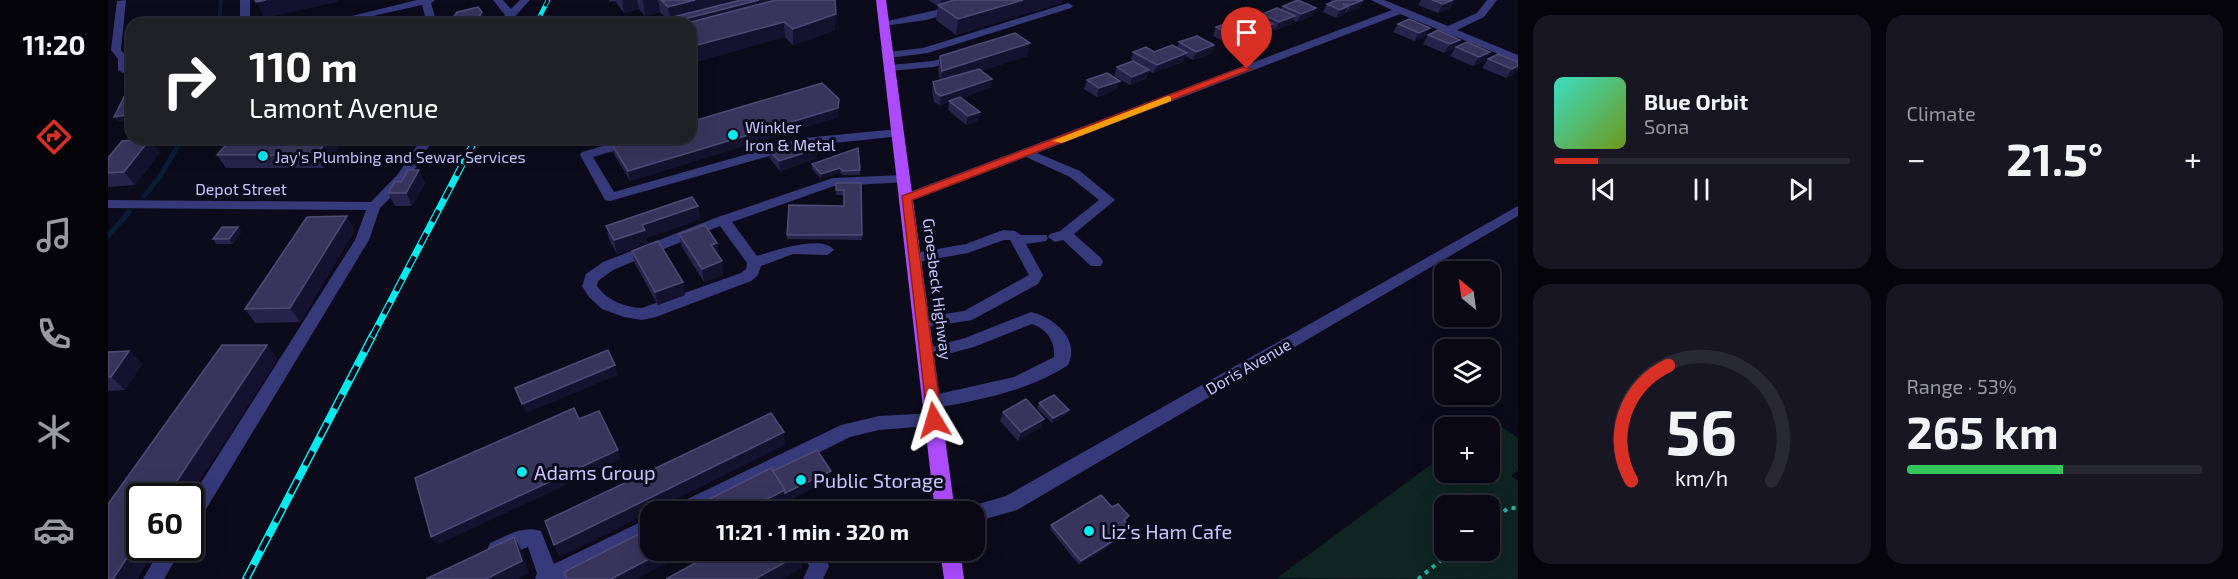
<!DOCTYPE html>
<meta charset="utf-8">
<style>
:root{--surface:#090814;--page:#171622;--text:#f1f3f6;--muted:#999aa0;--line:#292934;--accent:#d93025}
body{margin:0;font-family:"Exo 2",sans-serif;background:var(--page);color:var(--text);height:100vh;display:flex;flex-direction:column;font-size:22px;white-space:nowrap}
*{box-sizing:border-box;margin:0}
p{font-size:20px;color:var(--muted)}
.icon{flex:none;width:33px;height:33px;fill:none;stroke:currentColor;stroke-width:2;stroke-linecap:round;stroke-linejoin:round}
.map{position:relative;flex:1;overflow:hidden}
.side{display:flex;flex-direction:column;gap:15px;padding:15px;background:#05040b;width:720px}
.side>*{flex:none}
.guide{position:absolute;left:18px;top:18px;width:570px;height:126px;border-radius:18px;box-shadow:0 6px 24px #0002,0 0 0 2px var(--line);background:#202124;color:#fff;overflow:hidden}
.needle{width:39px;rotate:331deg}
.tools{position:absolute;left:1326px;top:261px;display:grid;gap:12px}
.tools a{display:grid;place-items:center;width:66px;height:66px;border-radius:12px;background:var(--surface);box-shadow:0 6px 24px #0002,0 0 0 2px var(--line);font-size:30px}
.speed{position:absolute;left:18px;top:483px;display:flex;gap:12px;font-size:30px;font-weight:700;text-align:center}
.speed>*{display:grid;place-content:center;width:78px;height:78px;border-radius:50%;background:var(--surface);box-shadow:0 6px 24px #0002,0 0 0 2px var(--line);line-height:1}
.speed .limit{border:3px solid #111;border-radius:9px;background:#fff;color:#111}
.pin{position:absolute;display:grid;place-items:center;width:51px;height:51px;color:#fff;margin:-62px -26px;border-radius:50% 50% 50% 0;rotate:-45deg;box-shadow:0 0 6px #0007}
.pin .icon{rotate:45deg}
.me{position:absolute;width:66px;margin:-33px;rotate:353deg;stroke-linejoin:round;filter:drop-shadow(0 0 4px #0008)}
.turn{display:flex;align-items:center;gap:21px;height:126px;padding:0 24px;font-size:27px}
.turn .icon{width:78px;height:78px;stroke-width:2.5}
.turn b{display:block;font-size:42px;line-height:51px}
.big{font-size:45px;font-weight:700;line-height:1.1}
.side .card{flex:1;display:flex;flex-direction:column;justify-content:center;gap:9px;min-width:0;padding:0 21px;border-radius:18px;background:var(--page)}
.side .dial{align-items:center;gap:0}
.dial svg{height:156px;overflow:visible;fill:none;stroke:var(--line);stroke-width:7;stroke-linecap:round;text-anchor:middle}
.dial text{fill:var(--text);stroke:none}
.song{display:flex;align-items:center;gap:18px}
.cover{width:72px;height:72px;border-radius:9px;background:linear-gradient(135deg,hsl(170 70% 55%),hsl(80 70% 35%))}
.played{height:6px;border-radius:3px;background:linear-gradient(90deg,var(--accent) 15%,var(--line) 15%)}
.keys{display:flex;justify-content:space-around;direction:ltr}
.heat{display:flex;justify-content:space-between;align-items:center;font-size:33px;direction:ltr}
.charge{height:9px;border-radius:4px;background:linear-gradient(90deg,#34c759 53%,var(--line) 0)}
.side .tiles{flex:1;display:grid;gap:15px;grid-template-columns:repeat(2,1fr)}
.trip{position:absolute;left:532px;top:501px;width:345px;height:60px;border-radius:18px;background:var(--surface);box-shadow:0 6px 24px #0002,0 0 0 2px var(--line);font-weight:700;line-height:60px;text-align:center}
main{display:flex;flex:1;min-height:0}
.tab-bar{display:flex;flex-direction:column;width:108px;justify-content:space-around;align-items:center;background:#040308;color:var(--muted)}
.tab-bar .icon{width:42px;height:42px}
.tab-bar .active{color:var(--accent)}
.tab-bar b{font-size:27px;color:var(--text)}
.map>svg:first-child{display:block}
.green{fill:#0e2522;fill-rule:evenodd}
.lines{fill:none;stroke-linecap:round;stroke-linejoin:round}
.stream-far1{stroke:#081d37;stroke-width:4}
.stream{stroke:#081d37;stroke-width:5}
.path-far1{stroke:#2cac99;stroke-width:2;stroke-dasharray:2 3;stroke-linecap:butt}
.path{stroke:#2cac99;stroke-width:4;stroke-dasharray:4 5;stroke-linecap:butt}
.minor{fill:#36397a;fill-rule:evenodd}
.major{fill:#ad4cff;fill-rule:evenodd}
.rail-far2-casing{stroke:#01ebef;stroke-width:4.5}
.rail-far1-casing{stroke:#01ebef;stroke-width:7}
.rail-casing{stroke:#01ebef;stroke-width:8}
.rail-far2{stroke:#0c0b1b;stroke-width:3;stroke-dasharray:10;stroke-linecap:butt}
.rail-far1{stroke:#0c0b1b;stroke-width:4.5;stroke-dasharray:13;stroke-linecap:butt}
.rail{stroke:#0c0b1b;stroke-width:5;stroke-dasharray:16;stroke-linecap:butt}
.wall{fill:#27234a}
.shaded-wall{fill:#15122f}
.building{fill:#38355d;stroke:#4f4b76;stroke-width:1.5}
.route{fill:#d93025;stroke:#8d1f18;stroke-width:1.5}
.slow{fill:#f59e0b}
.poi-dot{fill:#01ebef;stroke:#0c0b1b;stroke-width:2}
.labels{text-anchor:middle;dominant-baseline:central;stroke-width:6;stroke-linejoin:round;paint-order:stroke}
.poi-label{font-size:16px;fill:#c7c5ff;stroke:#0c0b1b;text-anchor:start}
.street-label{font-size:16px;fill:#c7c5ff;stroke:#0c0b1b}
.near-poi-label{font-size:20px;fill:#c7c5ff;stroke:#0c0b1b;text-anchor:start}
</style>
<main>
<nav class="tab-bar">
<b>11:20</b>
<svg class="icon active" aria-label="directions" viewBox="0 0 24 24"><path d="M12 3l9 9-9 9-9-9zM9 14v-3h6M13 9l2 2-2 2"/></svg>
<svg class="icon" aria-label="music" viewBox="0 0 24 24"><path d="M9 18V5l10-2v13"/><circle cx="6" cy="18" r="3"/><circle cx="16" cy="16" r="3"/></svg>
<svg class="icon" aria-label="phone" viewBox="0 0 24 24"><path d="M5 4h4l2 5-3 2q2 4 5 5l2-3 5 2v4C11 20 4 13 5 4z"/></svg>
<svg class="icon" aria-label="climate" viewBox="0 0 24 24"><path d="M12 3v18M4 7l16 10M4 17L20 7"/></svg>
<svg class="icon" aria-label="car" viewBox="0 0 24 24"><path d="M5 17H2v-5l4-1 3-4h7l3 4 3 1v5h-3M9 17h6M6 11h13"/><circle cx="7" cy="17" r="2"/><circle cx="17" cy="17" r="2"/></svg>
</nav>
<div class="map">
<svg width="1410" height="579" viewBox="0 0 1410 579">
<rect width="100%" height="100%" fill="#0c0b1b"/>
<path class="green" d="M1383,420L1410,438V470L1403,476L1410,481V579L1169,578L1336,455V472H1382V428L1373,427ZM1336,506H1382V550H1336Z"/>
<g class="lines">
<g class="stream-far1">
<path d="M111,24L113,0"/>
<path d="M69,148L75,138"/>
</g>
<g class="stream">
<path d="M36,196L51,178L70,146"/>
<path d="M0,236L21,212"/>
</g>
<path class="path-far1" d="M227,138H235L231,144"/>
<g class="path">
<path d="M1382,523L1400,508H1410"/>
<path d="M1310,579L1346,550"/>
</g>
<g class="minor">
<path d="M18,0L13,50L20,59V70L15,73L10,70V59L3,50L9,1Z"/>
<rect x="132" y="0" width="10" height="24"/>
<path d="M309,0H327L323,3L329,24H319L314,5L229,24H211Z"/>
<path d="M385,0H395L403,9L412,0H422L400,24H389L397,15Z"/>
<path d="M872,0H888L818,20L776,26L771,23Z"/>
<path d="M1263,0H1276L1340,26L1369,13L1379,0H1389L1376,17L1349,30L1410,55V62L1292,14L929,153L972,171L1007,200L966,234L993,258L995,262L993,266H983L955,240L947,242L940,237L942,234L952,231L991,200L962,177L918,157L803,201L798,202L791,198L793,195L1284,10Z"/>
<path d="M960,3L965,6L963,8L820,53L780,58L775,55L780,52L815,48Z"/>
<path d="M849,54L853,55V59L826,67L782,71L777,68L782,65L825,61Z"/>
<path d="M790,129L796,133L794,136L697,146L502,201L497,200L472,155L474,152L523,138H542L540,141L485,157L506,192L696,138Z"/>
<path d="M314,138H326L300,180L272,208L261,240L89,524L82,527V500L247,240L258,210L0,208V200L263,202L290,174Z"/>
<path d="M796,175L801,176L802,179L801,182L726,186L624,222L649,256C665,251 714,234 726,250L719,255L685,254L653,266L650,275L643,281L548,317L534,320L516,317L494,309L481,297L474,286L478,274L495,262L610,217L725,178ZM612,226L639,263L638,269L633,273L534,308C516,307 500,301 489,286L490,281L505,270Z"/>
<path d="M1410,206V216L909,510L867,522V512H858L860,507L898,496Z"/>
<path d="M895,230L907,231L913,235H938L940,238L938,241L918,244L935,275L930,284L864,320L813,328L807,326L805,322L807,318L856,311L921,275L902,240H896L860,253L805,263L798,258L800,254L858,244Z"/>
<path d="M923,312C945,317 973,339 960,365C919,392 870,400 823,409L817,407L814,402L817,397L906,377L946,357C947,341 939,329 924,324L866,347L817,360L811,358L809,354L811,350L857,338Z"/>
<path d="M826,413L832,415L835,420L832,425L771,430L742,437L592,512H563L565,506L733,425L771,416Z"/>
<path d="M543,517V536L458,579H427L429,573L420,547L389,559L382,557L379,550L382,543C398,536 415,525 433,531L446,564Z"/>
<path d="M53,548H74L56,579H35Z"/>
<path d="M694,550H714L721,566L715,579H695L701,566Z"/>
</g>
<g class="major">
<path d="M768,0H778L847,512H827Z"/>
<path d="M832,550H852L856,579H836Z"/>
</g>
<defs>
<g id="rail-far2">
<path d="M428,24L440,0"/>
<path d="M363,148L368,138"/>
</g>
<path id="rail-far1" d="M264,337L364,146"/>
<path id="rail" d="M138,579L265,335"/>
</defs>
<use href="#rail-far2" class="rail-far2-casing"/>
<use href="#rail-far1" class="rail-far1-casing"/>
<use href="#rail" class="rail-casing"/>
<use href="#rail-far2" class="rail-far2"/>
<use href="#rail-far1" class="rail-far1"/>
<use href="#rail" class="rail"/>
</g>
<g class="wall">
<path d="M501,0H667L574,24H563L552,12L537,16L531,9L516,13L507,1L501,2Z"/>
<path d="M668,0L727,30L685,45L677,37Z"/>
<path d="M820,0H954L953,3L848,35L828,20L830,6Z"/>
<path d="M1223,0H1256L1251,8L1237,13L1236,15L1228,18L1215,12L1219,4L1222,3Z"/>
<path d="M1313,0H1346L1342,8L1330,13L1310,5Z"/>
<path d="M1175,6L1208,8L1204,16L1189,22L1185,20L1183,24L1167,30L1164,28L1162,33L1145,39L1139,36L1137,40L1123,45L1105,36L1108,27L1130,26L1131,22L1152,18L1154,14L1173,9Z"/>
<path d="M1301,19L1317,37L1306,41L1285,32L1290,24Z"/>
<path d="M1320,35L1352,40L1347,48L1336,53L1315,44Z"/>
<path d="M1071,42L1106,45L1103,54L1085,60L1077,56L1075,62L1045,73L1041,71L1038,79L1022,85L1006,76L1009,67L1024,61L1023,60L1025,52H1046L1069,48Z"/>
<path d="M1348,47L1382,52L1376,61L1365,66L1342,56Z"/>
<path d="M1390,54L1408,73L1398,78L1374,68L1380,59Z"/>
<path d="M832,56H919L873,71L883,87L853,98L870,121L858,125L840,110L841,102L832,105L826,102L824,91L825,82L832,80L830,69Z"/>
<path d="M979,80L1012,81L1009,89L989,97L976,89Z"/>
<path d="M731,99L730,117L522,181L506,154L504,145Z"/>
<path d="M117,138H230L233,144L216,168H118L109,155L122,140H119Z"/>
<path d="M709,149V158L672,171L662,159L661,150Z"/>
<path d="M52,152L27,185L0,187V158Z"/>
<path d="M704,164L752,170V175H735L732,172L713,179L704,169Z"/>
<path d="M311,170L317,183L304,206H287L280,193L293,182Z"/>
<path d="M728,183H753L754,240L679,239V235L736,206V195H728Z"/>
<path d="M590,206L592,219L538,238L540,243L509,254L501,239L498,226Z"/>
<path d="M130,227L133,232L125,244H108L105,239Z"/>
<path d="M247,230L192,322L147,323L137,309Z"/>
<path d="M571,234L609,243L610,256L614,261L615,275L596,282L574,247Z"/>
<path d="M524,251L575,282L577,295L550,305L527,264Z"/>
<path d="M21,351L34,364L17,390L0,391V352Z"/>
<path d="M931,403L961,410L959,414L944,423L929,408Z"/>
<path d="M895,412L936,419L933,427L910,441L892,421Z"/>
<path d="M1004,507L1021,516L1017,522L1021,533L971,565L942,529L943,525Z"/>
</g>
<g class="shaded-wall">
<path d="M158,0H229L230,2L156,18L148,2Z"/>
<path d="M514,0H529L531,9L516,13Z"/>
<path d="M535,0H550L552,12L537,16Z"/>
<path d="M587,0H647L561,18L562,22L560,7Z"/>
<path d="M651,0H667L574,24H565V22Z"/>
<path d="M833,0H860L832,7Z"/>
<path d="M915,0H954L953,3L848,35L850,19Z"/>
<path d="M1256,0L1251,8L1238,13L1243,5Z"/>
<path d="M1346,0L1342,8L1330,13L1335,4Z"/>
<path d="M1240,6L1236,15L1228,18L1232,10Z"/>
<path d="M1208,8L1204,16L1189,22L1193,14Z"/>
<path d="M374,12L375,16L371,24H367Z"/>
<path d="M728,14L727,30L685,45V29Z"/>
<path d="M1187,16L1183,24L1167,30L1171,22Z"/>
<path d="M676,22L677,37L582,64V47Z"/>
<path d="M1165,24L1162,33L1145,39L1149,30Z"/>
<path d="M1322,28L1317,37L1306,41L1311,33Z"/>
<path d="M1141,31L1137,40L1123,45L1126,37Z"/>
<path d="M1352,40L1347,48L1336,53L1342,44Z"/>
<path d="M922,43L919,56L832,84L834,71Z"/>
<path d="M1106,45L1103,54L1085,60L1088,52Z"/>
<path d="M1382,52L1376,61L1365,66L1371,57Z"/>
<path d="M1079,53L1075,62L1045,73L1049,65Z"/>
<path d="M1410,66V70L1408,73L1398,78L1404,69Z"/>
<path d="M1041,70L1038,79L1022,85L1024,77Z"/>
<path d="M884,79L883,87L832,105L833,96Z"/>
<path d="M1012,81L1009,89L989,97L991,88Z"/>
<path d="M730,108V117L522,181L520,171Z"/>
<path d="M872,112L870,121L858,125L860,116Z"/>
<path d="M24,114V119L10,122L6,117Z"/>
<path d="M221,138H230L233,144L216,168L208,155Z"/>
<path d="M42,139L52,152L27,185L16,172Z"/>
<path d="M709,149V158L672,171L671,161Z"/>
<path d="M732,168V172L713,179V174Z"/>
<path d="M311,170L317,183L304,206L298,193Z"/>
<path d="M590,206L592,219L538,238L540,243L509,254L506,240L534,225Z"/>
<path d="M239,216L247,230L192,322L182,308Z"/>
<path d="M130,227L133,232L125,244L121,239Z"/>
<path d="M609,243L611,256L604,258L603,245Z"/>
<path d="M614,261L615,275L596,282L594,269Z"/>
<path d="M575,282L577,295L550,305L547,292Z"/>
<path d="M159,345L170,359L82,496H59Z"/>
<path d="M21,351L34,364L17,390L3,377Z"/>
<path d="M507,365L510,375L418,413L414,404Z"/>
<path d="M961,410L959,414L944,423L945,418Z"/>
<path d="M936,419L933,427L910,441L913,432Z"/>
<path d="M676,432L677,445L452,557L446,545Z"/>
<path d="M510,450L513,459L329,545L323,537Z"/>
<path d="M723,471L722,479L659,512H634L677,490Z"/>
<path d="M1024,529L1021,533L971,565L973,561Z"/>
<path d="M406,537L413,549L421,573L409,579H378Z"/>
<path d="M32,538V548H49L29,579H5Z"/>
<path d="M558,550H584L529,579H503Z"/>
<path d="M694,553V568L675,579H647Z"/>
</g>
<g class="building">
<path d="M147,0H158L148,2Z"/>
<path d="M553,0H587L560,7Z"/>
<path d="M633,0H651L565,22L561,18Z"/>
<path d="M668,0H727L728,14L685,29L676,22L582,47V24H575Z"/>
<path d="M846,0H915L850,19L830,5Z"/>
<path d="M1190,0L1208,8L1193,14L1175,6Z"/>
<path d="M1230,0H1255L1243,5L1235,4L1240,6L1232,10L1219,4Z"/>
<path d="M1324,0H1345L1335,4Z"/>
<path d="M370,7L374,12L367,24H341L349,12Z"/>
<path d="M1169,8L1187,16L1171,22L1154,14Z"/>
<path d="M1148,16L1165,24L1149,30L1131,22Z"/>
<path d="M1301,19L1322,28L1311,33L1290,24Z"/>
<path d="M1122,22L1141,31L1126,37L1108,27Z"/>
<path d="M1330,30L1352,40L1342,44L1320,35Z"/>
<path d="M907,33L922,43L834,71L832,56Z"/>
<path d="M1089,36L1106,45L1088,52L1071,42Z"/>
<path d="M1359,42L1382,52L1371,57L1348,47Z"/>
<path d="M1064,45L1079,53L1049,65L1025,52L1038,47L1046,52Z"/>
<path d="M1390,54L1410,62V66L1404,69L1380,59Z"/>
<path d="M1025,61L1041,70L1024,77L1009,67Z"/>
<path d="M871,69L884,79L833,96L828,93L825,82Z"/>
<path d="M999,73L1012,81L991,88L979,80Z"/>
<path d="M714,83L731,99L730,108L520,171L504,145L528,138H582V122Z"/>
<path d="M24,84V114L6,117L22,85Z"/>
<path d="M852,97L872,112L860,116L841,101Z"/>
<path d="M124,138H221L208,155H109Z"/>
<path d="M699,138L709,149L671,161L661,150Z"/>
<path d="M42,139L16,172L0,173V158L14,141Z"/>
<path d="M750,148L752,170L735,171L732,168L713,174L704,164Z"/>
<path d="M300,170H311L298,193H280L287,181L293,182Z"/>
<path d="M728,183H753L754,235H679L681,205L736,206V190H728Z"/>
<path d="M584,197L590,206L534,225L537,230L506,240L498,226Z"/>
<path d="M239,216L182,308L137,309L199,217Z"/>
<path d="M597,225L609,243L603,245L614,261L594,269L571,234Z"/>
<path d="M114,227H130L121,239H105Z"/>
<path d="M550,241L575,282L547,292L524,251Z"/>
<path d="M114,345H159L59,496H32V538L5,579H0V504Z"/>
<path d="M500,350L507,365L414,404L407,388Z"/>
<path d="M21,351L3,377H0V352Z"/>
<path d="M946,395L961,410L945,418L931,403Z"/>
<path d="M918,399L936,419L913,432L895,412Z"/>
<path d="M466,408L471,419L491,411L510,450L323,537L307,478Z"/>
<path d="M663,413L676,432L446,545L437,521Z"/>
<path d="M709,450L723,471L677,493V490L665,471Z"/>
<path d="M663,468L677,490L634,512H576Z"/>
<path d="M993,495L1004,507L1010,504L1021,516L1016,520L1024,529L973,561L943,525Z"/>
<path d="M543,528V550H558L503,579H459L456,572Z"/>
<path d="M406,537L414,561L378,579H318Z"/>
<path d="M611,550H693L694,553L647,579H558Z"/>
</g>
<path class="route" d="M1135,67L1144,69L804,200L834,420L832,425H820L794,196Z"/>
<path class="slow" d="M1060,96L1063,97V101L954,143L944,141Z"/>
<g class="poi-dot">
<circle cx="625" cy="135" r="6"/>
<circle cx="155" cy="156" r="6"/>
<circle cx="414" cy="472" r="6"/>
<circle cx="693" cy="480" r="6"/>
<circle cx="981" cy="531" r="6"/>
</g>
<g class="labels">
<g class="poi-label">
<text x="637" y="126">Winkler<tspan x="637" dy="18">Iron &amp; Metal</tspan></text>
<text x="167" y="156">Jay's Plumbing and Sewar Services</text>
</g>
<g class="street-label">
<text x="133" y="188">Depot Street</text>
<text transform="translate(830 289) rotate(83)">Groesbeck Highway</text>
<text transform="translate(1140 366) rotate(-30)">Doris Avenue</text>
</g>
<g class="near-poi-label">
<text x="426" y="472">Adams Group</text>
<text x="705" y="480">Public Storage</text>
<text x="993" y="531">Liz's Ham Cafe</text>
</g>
</g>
</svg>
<div class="tools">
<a><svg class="needle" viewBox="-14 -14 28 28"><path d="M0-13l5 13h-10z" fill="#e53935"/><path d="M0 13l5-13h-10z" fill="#999aa0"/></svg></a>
<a><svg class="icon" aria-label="layers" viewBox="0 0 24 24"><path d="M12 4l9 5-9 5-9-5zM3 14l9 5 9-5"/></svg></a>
<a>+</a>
<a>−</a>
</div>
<div class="speed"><div class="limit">60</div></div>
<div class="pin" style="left:1139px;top:69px;background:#d93025"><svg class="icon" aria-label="arrive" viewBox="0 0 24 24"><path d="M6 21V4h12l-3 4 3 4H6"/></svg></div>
<svg class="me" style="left:826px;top:420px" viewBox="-20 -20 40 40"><path d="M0-17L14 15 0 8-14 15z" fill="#d93025" stroke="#fff" stroke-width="4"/></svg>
<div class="trip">11:21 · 1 min · 320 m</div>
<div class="guide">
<div class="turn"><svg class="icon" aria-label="right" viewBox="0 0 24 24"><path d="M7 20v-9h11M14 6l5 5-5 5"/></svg><div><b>110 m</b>Lamont Avenue</div></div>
</div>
</div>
<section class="side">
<div class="tiles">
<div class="card">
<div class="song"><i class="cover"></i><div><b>Blue Orbit</b><p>Sona</p></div></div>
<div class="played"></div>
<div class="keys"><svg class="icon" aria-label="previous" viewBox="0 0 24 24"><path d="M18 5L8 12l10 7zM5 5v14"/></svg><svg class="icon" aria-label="pause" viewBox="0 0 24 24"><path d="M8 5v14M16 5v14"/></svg><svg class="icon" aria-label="next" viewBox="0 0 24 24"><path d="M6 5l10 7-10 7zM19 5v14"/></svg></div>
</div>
<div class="card"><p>Climate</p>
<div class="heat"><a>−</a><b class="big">21.5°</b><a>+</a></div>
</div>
<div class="card dial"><svg viewBox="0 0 100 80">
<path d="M14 69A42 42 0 1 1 86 69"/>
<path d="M14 69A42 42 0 0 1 33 10" stroke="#d93025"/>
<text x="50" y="56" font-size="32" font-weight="700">56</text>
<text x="50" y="72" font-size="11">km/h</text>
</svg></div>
<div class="card"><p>Range · 53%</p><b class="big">265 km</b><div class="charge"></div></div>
</div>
</section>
</main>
